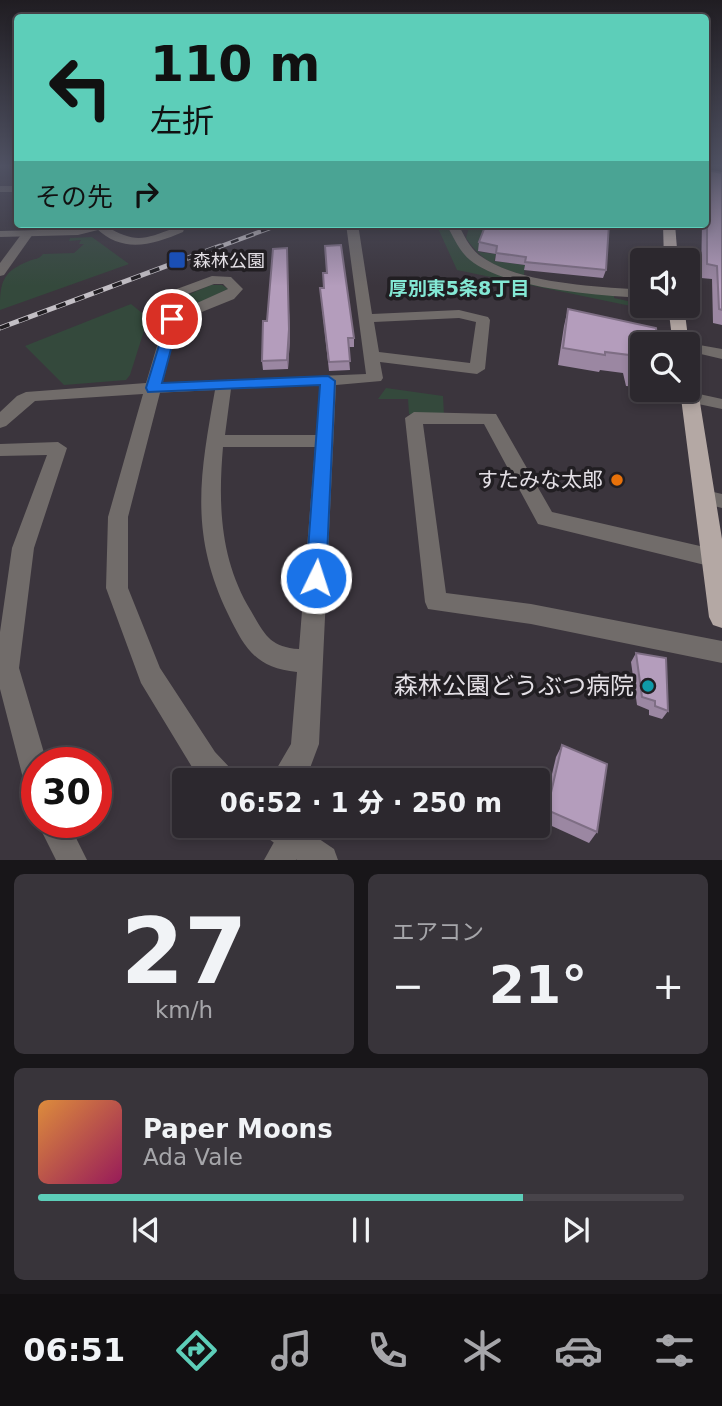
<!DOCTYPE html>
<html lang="ja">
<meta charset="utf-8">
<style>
:root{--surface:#2c282e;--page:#38343a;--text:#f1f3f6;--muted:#a6a6aa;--line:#48444a;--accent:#5dceb9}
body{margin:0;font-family:"DejaVu Sans","Noto Sans JP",sans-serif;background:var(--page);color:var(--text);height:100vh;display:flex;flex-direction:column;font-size:26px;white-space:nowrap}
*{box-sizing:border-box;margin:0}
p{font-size:23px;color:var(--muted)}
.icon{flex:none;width:38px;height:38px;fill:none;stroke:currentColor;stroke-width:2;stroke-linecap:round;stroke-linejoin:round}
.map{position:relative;height:860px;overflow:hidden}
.panel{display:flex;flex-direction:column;gap:14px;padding:14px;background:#181619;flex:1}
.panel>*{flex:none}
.top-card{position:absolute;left:14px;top:14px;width:695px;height:214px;border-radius:7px;box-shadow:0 4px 10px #0003,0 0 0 2px var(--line);background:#5dceb9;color:#111;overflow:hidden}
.fabs{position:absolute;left:630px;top:248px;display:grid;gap:14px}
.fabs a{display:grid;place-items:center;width:70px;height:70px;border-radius:7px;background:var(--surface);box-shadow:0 4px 10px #0003,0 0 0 2px var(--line);font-size:35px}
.speed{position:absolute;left:21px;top:747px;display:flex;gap:14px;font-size:35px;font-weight:700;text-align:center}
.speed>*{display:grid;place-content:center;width:91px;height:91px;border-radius:50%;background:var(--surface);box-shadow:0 4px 10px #0003,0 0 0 2px var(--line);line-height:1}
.speed .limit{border:10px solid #d22;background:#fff;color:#111}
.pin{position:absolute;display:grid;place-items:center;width:60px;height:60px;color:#fff;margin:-30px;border:4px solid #fff;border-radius:50%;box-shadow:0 2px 7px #0007}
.me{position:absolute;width:77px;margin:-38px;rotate:4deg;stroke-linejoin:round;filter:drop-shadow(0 0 5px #0008)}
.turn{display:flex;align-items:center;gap:24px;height:147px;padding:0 21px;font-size:32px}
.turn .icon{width:91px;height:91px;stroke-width:2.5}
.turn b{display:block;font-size:49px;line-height:60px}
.then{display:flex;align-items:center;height:66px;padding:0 21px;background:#0003;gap:14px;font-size:26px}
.big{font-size:52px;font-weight:800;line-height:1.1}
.panel .tile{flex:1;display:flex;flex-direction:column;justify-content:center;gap:10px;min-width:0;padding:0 24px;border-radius:10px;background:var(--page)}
.panel .dial{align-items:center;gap:0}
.dial b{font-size:91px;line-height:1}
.song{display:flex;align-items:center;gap:21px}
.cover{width:84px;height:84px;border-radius:10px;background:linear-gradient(135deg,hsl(30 70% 55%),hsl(330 70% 35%))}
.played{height:7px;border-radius:4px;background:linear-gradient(90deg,var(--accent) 75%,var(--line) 75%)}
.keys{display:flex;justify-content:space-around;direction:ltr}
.heat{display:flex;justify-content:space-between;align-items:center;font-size:38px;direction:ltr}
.panel .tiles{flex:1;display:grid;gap:14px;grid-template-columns:1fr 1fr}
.tile:last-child{grid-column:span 2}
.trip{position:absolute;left:172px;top:768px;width:378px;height:70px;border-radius:7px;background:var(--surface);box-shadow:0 4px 10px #0003,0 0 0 2px var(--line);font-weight:800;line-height:70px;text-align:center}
.dock{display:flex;height:112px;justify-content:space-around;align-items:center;background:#121012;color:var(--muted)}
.dock .icon{width:49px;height:49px}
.dock .selected{color:var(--accent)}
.dock b{font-size:32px;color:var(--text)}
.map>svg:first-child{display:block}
.green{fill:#34493c}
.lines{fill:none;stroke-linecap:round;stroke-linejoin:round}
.minor{fill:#716c6a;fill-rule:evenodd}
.tertiary{fill:#716c6a;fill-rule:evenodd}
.trunk{fill:#b4a8a4;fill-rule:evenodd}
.rail-far1-casing{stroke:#c3bfc5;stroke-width:4.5}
.rail-casing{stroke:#c3bfc5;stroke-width:5}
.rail-far1{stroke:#211e22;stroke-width:2.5;stroke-dasharray:8;stroke-linecap:butt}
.rail{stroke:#211e22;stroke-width:3.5;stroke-dasharray:10;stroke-linecap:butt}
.wall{fill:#9b87a2}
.shaded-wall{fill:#7e6e84}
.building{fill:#b49dbc;stroke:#7e6e84;stroke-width:2}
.route{fill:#1a73e8;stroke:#114b97;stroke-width:2}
.transit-dot{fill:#1a4fb4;stroke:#211e22;stroke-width:2.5}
.food-dot{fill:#e8710a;stroke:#211e22;stroke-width:2.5}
.culture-dot{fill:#0f9aa8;stroke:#211e22;stroke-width:2.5}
.labels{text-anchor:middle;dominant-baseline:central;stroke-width:7;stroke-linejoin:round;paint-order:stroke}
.far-poi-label{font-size:18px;fill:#e3dfe5;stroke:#211e22;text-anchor:start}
.far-neighbourhood-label{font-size:19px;font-weight:bold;fill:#83e8d4;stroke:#211e22}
.poi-label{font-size:21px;fill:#e3dfe5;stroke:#211e22;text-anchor:end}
.near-poi-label{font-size:24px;fill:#e3dfe5;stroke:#211e22;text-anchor:end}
</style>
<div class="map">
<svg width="722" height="860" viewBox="0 0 722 860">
<rect width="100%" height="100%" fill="#3b353d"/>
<g class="green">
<path d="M436,224H445L465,253L484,269L614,295V298L650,306V310L457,270Z"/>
<path d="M470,224H488L478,252L496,254L494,261L525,265L524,275C498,268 481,261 466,238Z"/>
<path d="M92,237L129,264L0,310C0,282 2,272 29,261C36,258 38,260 43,254L74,253L84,244H79L81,240L69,241L70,238Z"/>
<path d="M211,285H222L228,289L192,306L179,304L183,297Z"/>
<path d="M131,304L148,318L130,375L126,380L64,385L25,346Z"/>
<path d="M386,388L443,396L444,415L409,414L408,399H378Z"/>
</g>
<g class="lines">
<g class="minor">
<rect x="0" y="186" width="18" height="6"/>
<path d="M174,224H186L183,232C152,245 123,254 96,228L106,226C134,243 144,240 174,228Z"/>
<path d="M346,224H358L372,314L459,310L488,317L490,320L485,369L477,374L380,362L383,378L381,381L336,385L319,744L310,768L301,780H270L291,744L297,672C256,668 245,649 228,614C189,533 200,475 215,390L154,393L146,388L154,383L366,374ZM459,318L476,322L470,363L379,352L374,322ZM320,385L316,435H225L231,389ZM223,447H315L299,649C270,647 265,635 251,611C220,560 218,505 223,447Z"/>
<path d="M446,224H458C464,235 469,247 479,255C518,284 595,286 642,290V298C596,295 506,289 470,260C459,251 453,236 446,224Z"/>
<path d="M23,232L33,234L4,275L0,276V263Z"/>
<path d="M212,276L231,277L243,289L234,299L177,322H167L161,304L166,293ZM214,284H223L228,289L177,312V298Z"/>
<path d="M688,343L722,349V359L688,351V345H682Z"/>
<path d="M690,392L722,399V409L684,401L682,397L684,393Z"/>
<path d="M414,412L496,414L552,512L713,549L722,555L721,564L713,567L538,524L484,424H423L446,593L531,604L722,641V663L531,624L428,609L425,602L405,418Z"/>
<path d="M58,442L67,448L34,548L19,668L47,763H37V792L27,788L23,778L0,689V632L12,548L47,455L0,456V444Z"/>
<path d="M705,490L722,494V508L698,502L695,497L698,492Z"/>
<path d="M37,822H68L87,860H56Z"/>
<path d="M283,826H304L308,837L296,860H264Z"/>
</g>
<g class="tertiary">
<path d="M100,224H122L78,235L0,237V231L78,229Z"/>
<path d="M172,315L179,319L128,517V588L160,668L215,752L232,770L236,780H203L195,772L141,683L106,588L108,517L143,394L35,401L6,426L0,428V412L17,396L26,392L146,383L165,319Z"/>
<path d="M260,826H300L334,849L338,860H297L265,836Z"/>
</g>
<g class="trunk">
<path d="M663,224H675L678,261H664Z"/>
<path d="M668,306H684L689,345L688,347L673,345Z"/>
<path d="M688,379L697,384L722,539V628L713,625L709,617L680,390H688Z"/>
</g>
<defs>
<path id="rail-far1" d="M216,248L281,224"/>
<path id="rail" d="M0,328L220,246"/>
</defs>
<use href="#rail-far1" class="rail-far1-casing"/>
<use href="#rail" class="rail-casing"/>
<use href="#rail-far1" class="rail-far1"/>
<use href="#rail" class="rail"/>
</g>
<g class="wall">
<path d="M707,170L722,173V325L713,323L712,279L701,278L702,224H705V175Z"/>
<path d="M479,242L606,270L603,278L524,270L525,265L495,261L496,254L478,251Z"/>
<path d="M287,256L290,338L288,369L263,370L262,361Z"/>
<path d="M320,288H324L354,338V347H348L350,370L329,371Z"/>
<path d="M568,309L642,345V387L626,386L623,373L600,370L599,372L558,365L564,326Z"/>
<path d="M636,653L668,711L662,719L649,715V710L637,705L631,662Z"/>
<path d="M562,745L597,832L589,843L541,821L556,757Z"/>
</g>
<path class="shaded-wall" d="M287,256L290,338L288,369L287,360Z"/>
<g class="building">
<path d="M707,170L722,173V310L719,309L717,266L707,264Z"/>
<path d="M486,224H609L606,270L525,262L526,257L496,253L497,246L479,242Z"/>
<path d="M341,245L354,338H348L350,361L329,362L320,288H324L323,273H327L325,246Z"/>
<path d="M287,248L289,329L287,360L262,361L263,321H267L273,249Z"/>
<path d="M568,309L656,328L658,345H642V369L632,368L629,355L605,352V355L563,348Z"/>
<path d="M636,653L666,658L668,711L655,706V701L642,697Z"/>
<path d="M562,745L607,764L597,832L547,810Z"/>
</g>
<linearGradient id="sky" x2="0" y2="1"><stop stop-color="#201d22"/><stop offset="0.58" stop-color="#4f5162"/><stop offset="1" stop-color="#4f5162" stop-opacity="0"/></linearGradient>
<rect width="722" height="286" fill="url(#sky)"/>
<path class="route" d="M168,316L179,319L162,383L328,376L335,381L326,578L323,584L316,587L308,584L306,578L320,385L148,392L146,388Z"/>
<rect class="transit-dot" x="168" y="251" width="18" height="18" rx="3.5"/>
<circle class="food-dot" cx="617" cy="480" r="7"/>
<circle class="culture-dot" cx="648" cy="686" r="7"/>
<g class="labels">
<g class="far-poi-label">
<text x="193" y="260">森林公園</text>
</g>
<g class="far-neighbourhood-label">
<text x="459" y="288">厚別東5条8丁目</text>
</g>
<g class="poi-label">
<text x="603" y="480">すたみな太郎</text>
</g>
<g class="near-poi-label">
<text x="634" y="686">森林公園どうぶつ病院</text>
</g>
</g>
</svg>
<div class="fabs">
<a><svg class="icon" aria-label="sound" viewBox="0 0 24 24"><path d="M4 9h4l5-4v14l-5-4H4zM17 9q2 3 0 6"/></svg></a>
<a><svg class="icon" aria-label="search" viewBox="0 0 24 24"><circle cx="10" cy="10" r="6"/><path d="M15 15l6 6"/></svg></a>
</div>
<div class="speed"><div class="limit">30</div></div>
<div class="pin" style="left:172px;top:319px;background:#d93025"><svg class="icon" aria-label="arrive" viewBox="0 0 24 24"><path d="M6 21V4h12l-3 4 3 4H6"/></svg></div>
<svg class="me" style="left:316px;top:578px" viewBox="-20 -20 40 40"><circle r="17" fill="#1a73e8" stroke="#fff" stroke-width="3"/><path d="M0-11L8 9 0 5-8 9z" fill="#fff"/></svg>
<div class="trip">06:52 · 1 分 · 250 m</div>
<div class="top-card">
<div class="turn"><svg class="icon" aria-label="left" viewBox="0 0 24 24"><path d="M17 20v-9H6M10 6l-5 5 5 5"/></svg><div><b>110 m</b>左折</div></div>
<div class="then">その先<svg class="icon" aria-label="right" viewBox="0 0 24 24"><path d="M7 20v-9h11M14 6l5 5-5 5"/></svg></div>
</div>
</div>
<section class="panel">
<div class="tiles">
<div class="tile dial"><b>27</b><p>km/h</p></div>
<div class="tile"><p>エアコン</p>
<div class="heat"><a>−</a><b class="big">21°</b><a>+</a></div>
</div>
<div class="tile">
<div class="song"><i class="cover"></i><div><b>Paper Moons</b><p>Ada Vale</p></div></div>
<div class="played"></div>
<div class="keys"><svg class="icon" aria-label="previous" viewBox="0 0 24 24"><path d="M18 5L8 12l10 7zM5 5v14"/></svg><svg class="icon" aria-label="pause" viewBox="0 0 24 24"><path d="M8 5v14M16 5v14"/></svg><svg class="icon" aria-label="next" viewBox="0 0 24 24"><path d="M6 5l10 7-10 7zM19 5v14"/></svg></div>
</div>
</div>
</section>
<nav class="dock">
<b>06:51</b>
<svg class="icon selected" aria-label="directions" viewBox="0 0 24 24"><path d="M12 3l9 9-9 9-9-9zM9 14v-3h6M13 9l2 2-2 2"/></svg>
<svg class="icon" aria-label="music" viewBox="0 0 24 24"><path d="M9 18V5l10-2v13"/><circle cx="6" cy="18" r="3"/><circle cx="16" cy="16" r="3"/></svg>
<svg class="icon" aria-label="phone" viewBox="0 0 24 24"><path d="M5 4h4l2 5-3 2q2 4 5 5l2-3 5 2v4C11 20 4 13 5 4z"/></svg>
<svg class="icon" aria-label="climate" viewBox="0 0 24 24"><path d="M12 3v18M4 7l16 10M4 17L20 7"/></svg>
<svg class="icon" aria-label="car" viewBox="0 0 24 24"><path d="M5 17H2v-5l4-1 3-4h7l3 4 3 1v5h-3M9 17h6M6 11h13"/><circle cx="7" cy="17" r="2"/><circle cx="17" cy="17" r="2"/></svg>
<svg class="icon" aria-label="filters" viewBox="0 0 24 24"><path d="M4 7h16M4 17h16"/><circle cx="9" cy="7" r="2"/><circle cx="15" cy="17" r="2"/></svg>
</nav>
